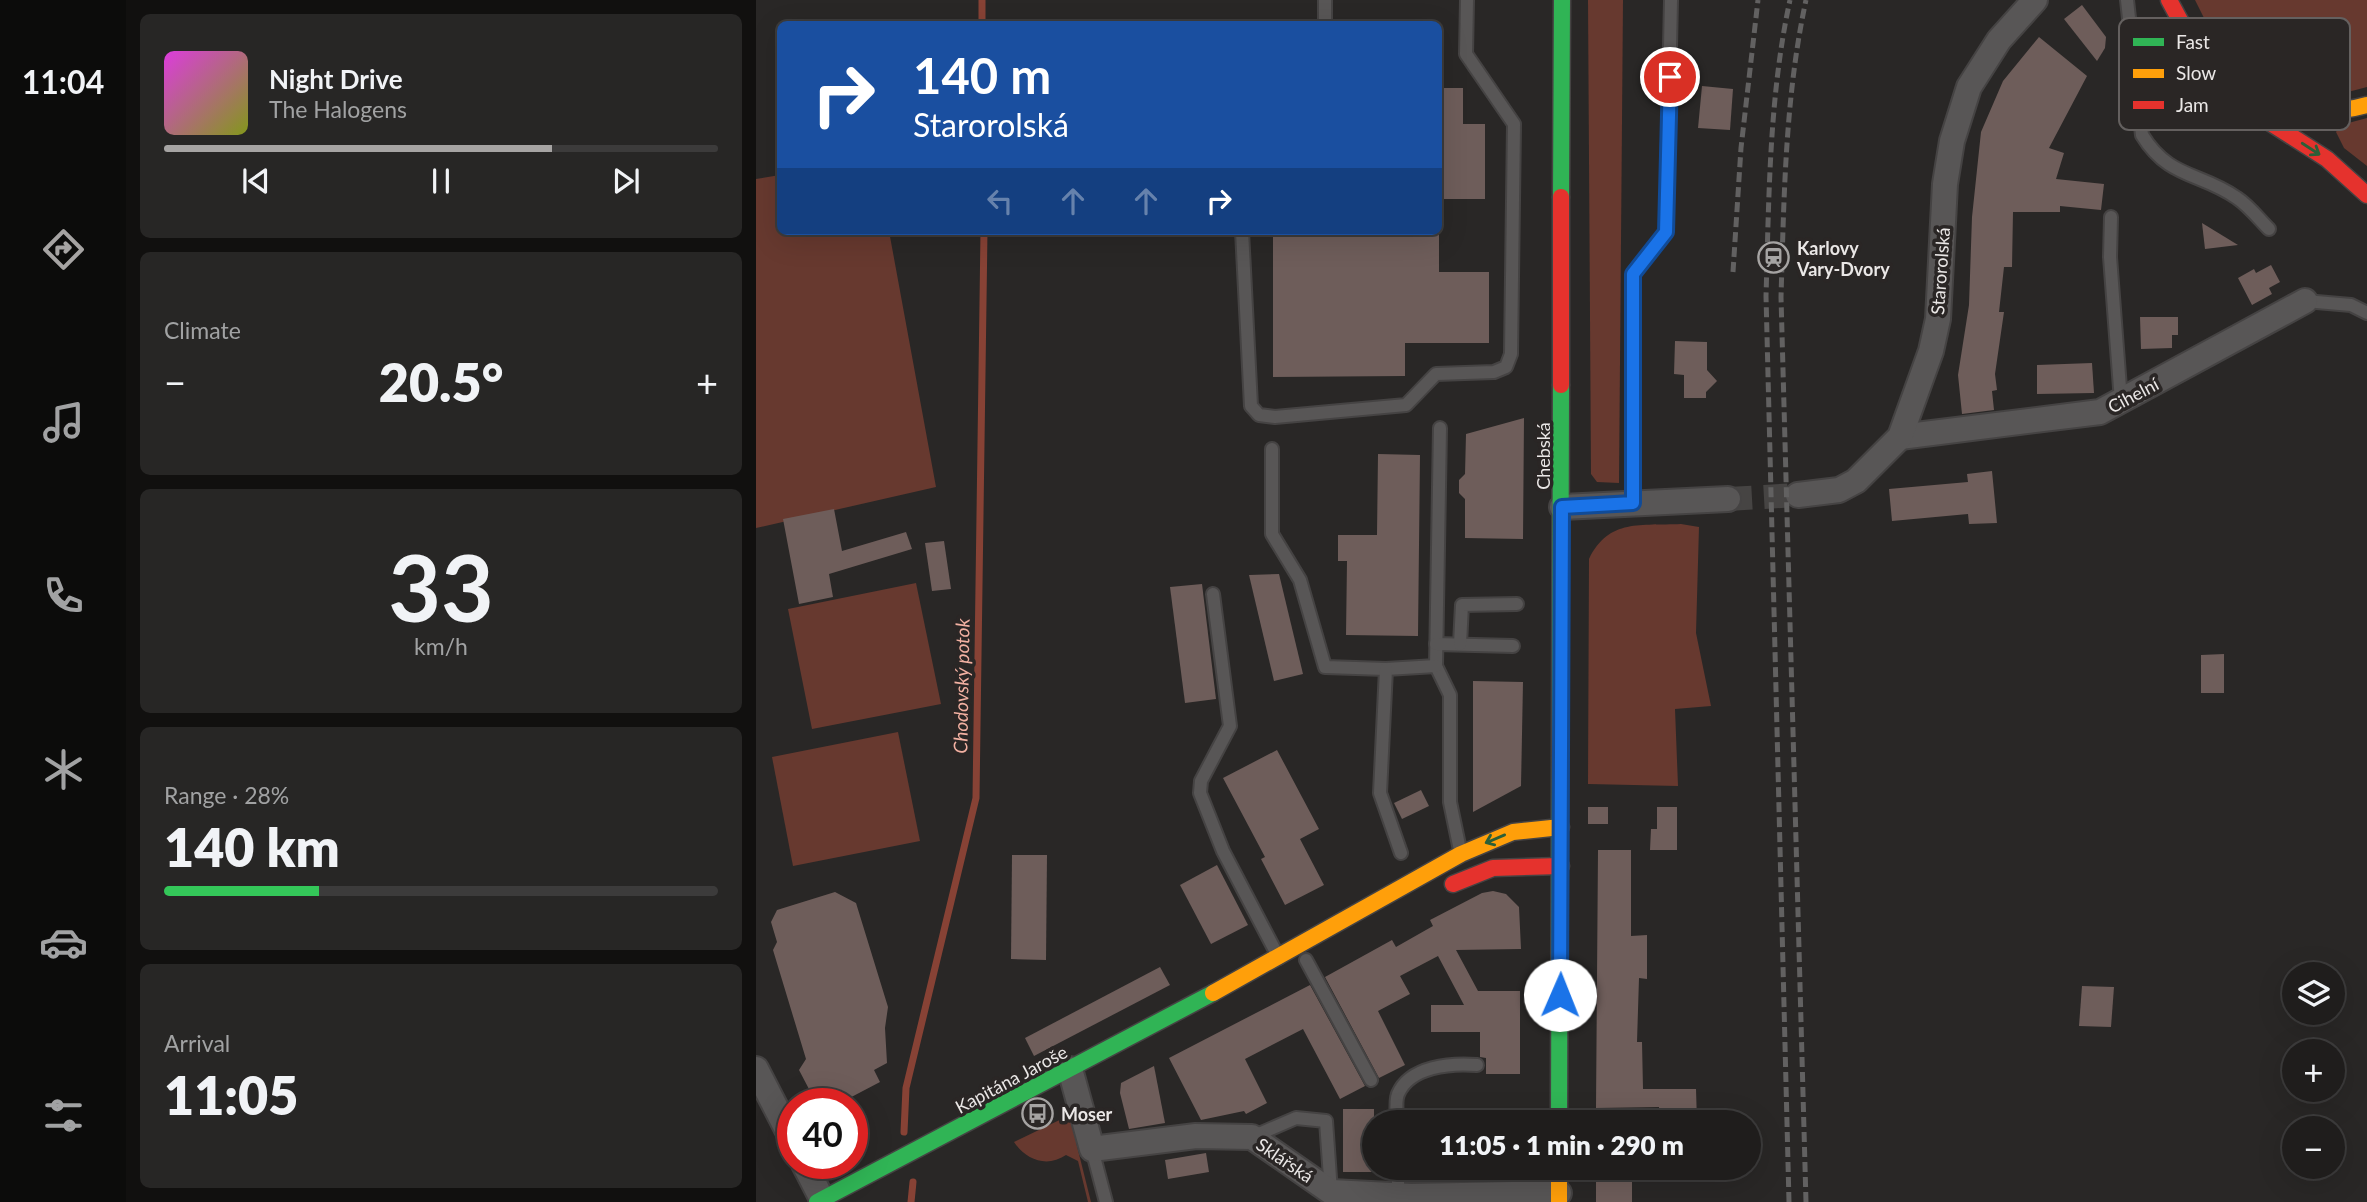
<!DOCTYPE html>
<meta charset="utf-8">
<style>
:root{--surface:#1f1d1c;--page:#272625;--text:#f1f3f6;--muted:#a1a2a3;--line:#3c3b3b;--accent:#a6a4a3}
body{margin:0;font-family:Lato,sans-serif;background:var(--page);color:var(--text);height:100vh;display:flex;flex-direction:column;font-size:26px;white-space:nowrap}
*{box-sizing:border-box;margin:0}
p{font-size:23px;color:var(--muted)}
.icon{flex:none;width:38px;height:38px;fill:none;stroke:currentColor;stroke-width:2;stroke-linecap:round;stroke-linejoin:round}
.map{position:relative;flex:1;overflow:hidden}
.sheet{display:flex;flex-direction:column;gap:14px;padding:14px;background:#11100f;width:630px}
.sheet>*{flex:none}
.guide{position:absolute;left:21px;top:21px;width:665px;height:214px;border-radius:10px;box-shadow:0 7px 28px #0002,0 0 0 2px var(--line);background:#1a4fa0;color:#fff;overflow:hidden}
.controls{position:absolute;left:1526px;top:962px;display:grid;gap:14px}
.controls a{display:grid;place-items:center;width:63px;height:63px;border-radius:50%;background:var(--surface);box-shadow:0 7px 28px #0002,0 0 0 2px var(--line);font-size:35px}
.speed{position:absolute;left:21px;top:1088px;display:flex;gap:14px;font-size:35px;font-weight:700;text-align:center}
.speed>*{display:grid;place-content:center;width:91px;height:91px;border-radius:50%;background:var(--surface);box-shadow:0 7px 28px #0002,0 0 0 2px var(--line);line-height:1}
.speed .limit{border:10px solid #d22;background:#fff;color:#111}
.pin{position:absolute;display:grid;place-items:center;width:60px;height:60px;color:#fff;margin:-30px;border:4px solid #fff;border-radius:50%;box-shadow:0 2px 7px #0007}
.me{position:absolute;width:77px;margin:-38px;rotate:1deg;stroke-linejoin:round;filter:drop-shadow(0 0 5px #0008)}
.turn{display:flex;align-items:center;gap:24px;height:147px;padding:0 21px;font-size:32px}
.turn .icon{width:91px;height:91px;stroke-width:2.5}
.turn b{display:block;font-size:49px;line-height:60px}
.lanes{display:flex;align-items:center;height:66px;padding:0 21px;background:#0003;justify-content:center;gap:35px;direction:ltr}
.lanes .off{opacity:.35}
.big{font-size:52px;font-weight:800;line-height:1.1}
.sheet .card{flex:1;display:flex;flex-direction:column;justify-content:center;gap:10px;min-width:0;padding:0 24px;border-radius:10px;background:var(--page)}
.sheet .dial{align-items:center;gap:0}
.dial b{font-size:91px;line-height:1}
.song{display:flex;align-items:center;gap:21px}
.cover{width:84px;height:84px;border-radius:10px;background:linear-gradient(135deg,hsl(300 70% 55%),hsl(70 70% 35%))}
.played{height:7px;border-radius:4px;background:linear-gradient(90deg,var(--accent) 70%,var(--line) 70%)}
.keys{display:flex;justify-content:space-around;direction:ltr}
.heat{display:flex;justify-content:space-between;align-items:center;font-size:38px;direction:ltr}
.charge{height:10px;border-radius:5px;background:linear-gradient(90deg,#34c759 28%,var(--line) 0)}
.trip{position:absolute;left:606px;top:1110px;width:399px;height:70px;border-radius:35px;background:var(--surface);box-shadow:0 7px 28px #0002,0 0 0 2px var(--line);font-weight:800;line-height:70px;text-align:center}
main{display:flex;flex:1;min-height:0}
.tabs{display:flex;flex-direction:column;width:126px;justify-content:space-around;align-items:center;background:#0c0c0b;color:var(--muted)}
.tabs .icon{width:49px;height:49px}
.tabs .selected{color:var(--accent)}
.tabs b{font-size:32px;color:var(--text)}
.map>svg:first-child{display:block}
.green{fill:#67392f}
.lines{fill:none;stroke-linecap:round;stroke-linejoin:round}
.stream{stroke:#874235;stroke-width:7}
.building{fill:#6e5d5a}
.street-tunnel{stroke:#464443;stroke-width:24;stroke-dasharray:24 12;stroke-linecap:butt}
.lane-casing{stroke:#454343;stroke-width:16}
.street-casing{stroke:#454343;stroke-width:28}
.fast-casing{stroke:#454343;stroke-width:19}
.slow-casing{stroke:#454343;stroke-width:19}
.jam-casing{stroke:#454343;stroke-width:19}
.lane{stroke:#585656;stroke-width:12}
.street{stroke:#585656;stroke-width:24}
.fast{stroke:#30b455;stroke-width:16}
.slow{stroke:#ff9f0a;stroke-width:16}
.jam{stroke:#e5322d;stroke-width:16}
.rail{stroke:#626161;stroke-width:5;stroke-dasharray:10 5;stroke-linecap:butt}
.oneway{stroke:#2c5f38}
.route-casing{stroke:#114b97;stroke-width:18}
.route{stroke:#1a73e8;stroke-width:12}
.labels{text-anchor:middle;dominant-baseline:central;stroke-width:7;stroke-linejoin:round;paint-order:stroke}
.poi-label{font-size:18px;font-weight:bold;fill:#eae7e6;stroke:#2a2625;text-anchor:start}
.street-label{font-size:18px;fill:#eae7e6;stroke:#2a2625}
.water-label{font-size:19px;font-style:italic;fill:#f3b1a2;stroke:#2a2625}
.key{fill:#2a2625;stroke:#64605f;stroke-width:2}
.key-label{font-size:19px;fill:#eae7e6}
</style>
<main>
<nav class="tabs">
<b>11:04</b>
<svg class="icon selected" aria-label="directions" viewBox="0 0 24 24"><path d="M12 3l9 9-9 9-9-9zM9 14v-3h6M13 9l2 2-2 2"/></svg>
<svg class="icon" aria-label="music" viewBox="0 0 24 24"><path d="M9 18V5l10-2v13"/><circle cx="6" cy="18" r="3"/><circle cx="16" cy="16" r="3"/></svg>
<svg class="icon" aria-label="phone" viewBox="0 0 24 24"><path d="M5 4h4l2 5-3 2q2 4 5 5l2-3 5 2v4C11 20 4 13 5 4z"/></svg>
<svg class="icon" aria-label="climate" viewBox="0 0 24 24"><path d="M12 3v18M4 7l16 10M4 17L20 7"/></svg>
<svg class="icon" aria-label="car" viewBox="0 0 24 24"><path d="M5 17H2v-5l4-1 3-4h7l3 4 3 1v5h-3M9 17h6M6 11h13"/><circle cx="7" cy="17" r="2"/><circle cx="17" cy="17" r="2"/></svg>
<svg class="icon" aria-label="filters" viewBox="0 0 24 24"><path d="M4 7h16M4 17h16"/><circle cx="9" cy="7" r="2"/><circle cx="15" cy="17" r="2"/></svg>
</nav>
<section class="sheet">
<div class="card">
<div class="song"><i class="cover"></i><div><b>Night Drive</b><p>The Halogens</p></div></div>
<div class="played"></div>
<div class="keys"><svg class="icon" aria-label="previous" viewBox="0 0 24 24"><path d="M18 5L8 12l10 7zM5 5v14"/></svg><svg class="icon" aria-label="pause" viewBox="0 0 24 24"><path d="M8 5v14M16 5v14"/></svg><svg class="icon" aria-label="next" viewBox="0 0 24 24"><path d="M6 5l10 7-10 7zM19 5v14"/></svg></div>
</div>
<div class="card"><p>Climate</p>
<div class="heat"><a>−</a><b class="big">20.5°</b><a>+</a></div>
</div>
<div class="card dial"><b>33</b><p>km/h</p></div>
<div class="card"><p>Range · 28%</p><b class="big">140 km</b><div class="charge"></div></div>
<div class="card"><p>Arrival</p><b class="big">11:05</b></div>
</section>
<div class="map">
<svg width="1611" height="1202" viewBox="0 0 1611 1202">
<rect width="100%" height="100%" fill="#292726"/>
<g class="green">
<path d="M832,0H867L863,483L841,482L835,474Z"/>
<path d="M1439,0H1611V87L1573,97L1513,84L1470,53L1458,38Z"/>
<path d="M1611,118V166L1588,148L1580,132L1585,125Z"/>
<path d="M24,175V231H133L180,487L0,528V179Z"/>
<path d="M925,524L943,527L940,633L955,706L919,709L922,786L832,784L833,559C853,518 885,526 925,524Z"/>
<path d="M160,583L185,704L56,729L32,609Z"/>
<path d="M142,732L164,841L37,866L16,757Z"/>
<path d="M316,1114L321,1134L320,1142L335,1202H332L322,1161L310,1155C291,1168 270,1160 258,1142Z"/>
</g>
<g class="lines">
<g class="stream">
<path d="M226,0V24"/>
<path d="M148,1132L150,1088L220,798L228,231"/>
<path d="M155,1202L157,1182"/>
</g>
</g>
<g class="building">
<path d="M1326,5L1350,37L1349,48L1341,61L1308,19Z"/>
<path d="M1283,37L1331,76L1293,148L1308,153L1300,179L1348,184L1345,210L1304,206V212H1257L1256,267H1248L1243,312H1248L1239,374L1241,390L1236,391L1238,410L1206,414L1202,375L1213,305L1216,217L1225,132L1247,81Z"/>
<path d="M946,86L977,89L974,130L942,128Z"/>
<path d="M682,88H707V124H729V199H682Z"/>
<path d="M1446,223L1482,245L1449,249Z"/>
<path d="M517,231H683V272H733V343H649V376L517,377Z"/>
<path d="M1515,265L1524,282L1513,288L1516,294L1496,305L1482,278L1498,269L1500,273Z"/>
<path d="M1384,317H1422V335H1416V348L1385,349Z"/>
<path d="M919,341L951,342V370L961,381L950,392V398H928V375L918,374Z"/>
<path d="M1336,363L1338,393L1281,394V365Z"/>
<path d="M768,418L767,539L709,538V499L703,493V480L709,474L710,434Z"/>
<path d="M622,454L664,455L662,636L590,635L591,561H582V535H621Z"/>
<path d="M1236,471L1241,523L1213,524L1212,514L1136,521L1133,489L1212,482L1211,474Z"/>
<path d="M78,509L86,551L150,532L156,549L73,574L77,597L43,604L27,519Z"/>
<path d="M188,541L195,589L176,591L169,543Z"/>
<path d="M523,574L547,674L518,681L493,575Z"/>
<path d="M446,584L460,699L429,703L414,587Z"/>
<path d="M1468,654V693H1445V655Z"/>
<path d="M717,681L767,682L765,786L717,812Z"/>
<path d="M521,750L563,829L544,839L568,885L529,905L505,859L509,857L467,778Z"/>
<path d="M665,790L673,806L646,819L638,803Z"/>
<rect x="832" y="807" width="20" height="17"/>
<path d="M901,807H921V850H894L895,829H901Z"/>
<path d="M842,850H875V936L891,935V979L883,978L881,1042H886L887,1089H940L941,1122H903V1107L840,1108Z"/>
<path d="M256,855H291L290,960L255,959Z"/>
<path d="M461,865L492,925L455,944L424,885Z"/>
<path d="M737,891L750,894L763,907L765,949L700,950L722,991H764V1074H730V1058L724,1057V1032H675V1005H708L682,956L644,976L654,994L622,1011L649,1065L623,1078L569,977L636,940L640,947L677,926L674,920L726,893Z"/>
<path d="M79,892L100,903L132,1007L129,1028L131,1063L118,1070L124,1082L84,1103L78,1091H54L43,1070L50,1059L17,950L21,942L15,922L21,910Z"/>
<path d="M404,967L414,985L278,1056L269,1038Z"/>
<path d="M554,985L609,1086L584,1099L547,1029L489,1059L511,1103L490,1114L488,1111L445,1120L413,1058Z"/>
<path d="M1326,986L1358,987L1355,1027L1323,1026Z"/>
<path d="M398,1066L409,1123L373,1129L364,1093L365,1083Z"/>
<rect x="587" y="1109" width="31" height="63"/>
<path d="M450,1153L453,1172L412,1179L409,1160Z"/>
<rect x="840" y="1167" width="36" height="35"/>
</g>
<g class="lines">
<path class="street-tunnel" d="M972,499L1042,495"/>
<defs>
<g id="lane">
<path d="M569,0V24"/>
<path d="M1371,0L1386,135C1413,179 1444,172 1481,198C1493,206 1503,219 1513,229"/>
<path d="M1355,217L1354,257L1365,401"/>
<path d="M486,231L495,406L503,415L519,417L650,405L680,374L738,372L750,367L755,354L758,124L710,54L711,0"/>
<path d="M1549,301L1595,305L1611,313"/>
<path d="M684,428L680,666L694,695V802L704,850"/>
<path d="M516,449V534L544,580L569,667L630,669L680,666"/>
<path d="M877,503V273L910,232L915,0"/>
<path d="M457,594L474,726L445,781L444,793L467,851L523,958"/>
<path d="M680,644L757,646"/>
<path d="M704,644L706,605L761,604"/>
<path d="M630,669L624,793L645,853"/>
<path d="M550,960L615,1080"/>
<path d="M641,1122C641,1114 639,1101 642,1094C654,1066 695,1063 721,1065"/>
<path d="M496,1137L540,1118L570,1121L575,1192"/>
<path d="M336,1149L350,1202"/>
<path d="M642,1167V1195"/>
</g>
<g id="street">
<path d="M1144,437L1344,412L1549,301"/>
<path d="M1042,495L1083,490L1100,481L1144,437L1175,351L1182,319L1189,184L1196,141L1213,87L1243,40L1279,0"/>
<path d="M806,507L972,499"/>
<path d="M0,1069L37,1141"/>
<path d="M314,1069L336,1149L440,1136L496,1137L575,1192L655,1196L803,1193"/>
<path d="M48,1164L66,1199"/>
</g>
<g id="fast">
<path d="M805,197L806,0"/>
<path d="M803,1122L805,385"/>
<path d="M61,1202L457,993"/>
</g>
<g id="slow">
<path d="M1493,91C1532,109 1569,117 1611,105"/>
<path d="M457,993L705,854L757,832L805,827"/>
<path d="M803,1167V1202"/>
</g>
<g id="jam">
<path d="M1413,0L1433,37L1468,85L1502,115L1571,159L1611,195"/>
<path d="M805,385V197"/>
<path d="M697,884L737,868L805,866"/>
</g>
</defs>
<use href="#lane" class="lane-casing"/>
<use href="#street" class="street-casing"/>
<use href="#fast" class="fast-casing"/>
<use href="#slow" class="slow-casing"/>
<use href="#jam" class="jam-casing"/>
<use href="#lane" class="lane"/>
<use href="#street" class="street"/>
<use href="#fast" class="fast"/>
<use href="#slow" class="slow"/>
<use href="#jam" class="jam"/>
<g class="rail">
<path d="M977,272L985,148L1002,0"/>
<path d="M1033,1202L1010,296C1013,198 1013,96 1034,0"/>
<path d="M1050,1202L1025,297C1028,198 1029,97 1050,0"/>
</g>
</g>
<defs><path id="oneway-shaft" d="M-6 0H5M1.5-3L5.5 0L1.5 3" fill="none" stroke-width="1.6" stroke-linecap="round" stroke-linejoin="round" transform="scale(1.75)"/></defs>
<g class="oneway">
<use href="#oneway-shaft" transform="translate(1555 149) rotate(33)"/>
<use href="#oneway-shaft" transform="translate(739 839) rotate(157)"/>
</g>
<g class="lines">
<defs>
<path id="route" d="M804,995L806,507L877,503V274L910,232L914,77"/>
</defs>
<use href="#route" class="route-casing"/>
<use href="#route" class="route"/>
</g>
<defs>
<symbol id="station-ring" viewBox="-11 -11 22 22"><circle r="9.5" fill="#2a2625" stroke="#a6a4a3" stroke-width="1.5"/><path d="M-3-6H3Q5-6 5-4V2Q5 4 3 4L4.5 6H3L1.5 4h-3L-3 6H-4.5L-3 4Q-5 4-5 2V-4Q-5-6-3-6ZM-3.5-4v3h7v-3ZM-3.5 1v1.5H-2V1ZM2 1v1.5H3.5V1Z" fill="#a6a4a3"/></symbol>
<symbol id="bus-ring" viewBox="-11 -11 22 22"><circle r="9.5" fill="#2a2625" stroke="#a6a4a3" stroke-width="1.5"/><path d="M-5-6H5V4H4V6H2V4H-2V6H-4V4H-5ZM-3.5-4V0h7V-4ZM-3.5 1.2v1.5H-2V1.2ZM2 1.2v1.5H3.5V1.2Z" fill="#a6a4a3"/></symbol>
</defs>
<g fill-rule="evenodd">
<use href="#station-ring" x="1000" y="240" width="35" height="35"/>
<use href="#bus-ring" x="264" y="1096" width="35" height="35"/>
</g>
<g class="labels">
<g class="poi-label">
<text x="1041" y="248">Karlovy<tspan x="1041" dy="21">Vary-Dvory</tspan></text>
<text x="305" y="1114">Moser</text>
</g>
<g class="street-label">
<text transform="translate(1184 271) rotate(-86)">Starorolská</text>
<text transform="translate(1377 395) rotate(-28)">Cihelní</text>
<text transform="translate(787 456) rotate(-90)">Chebská</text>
<text transform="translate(255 1079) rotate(-28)">Kapitána Jaroše</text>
<text transform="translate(529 1160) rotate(34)">Sklářská</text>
</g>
<g class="water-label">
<text transform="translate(205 686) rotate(-89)">Chodovský potok</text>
</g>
</g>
<rect x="1363" y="18" width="231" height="112" rx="10" class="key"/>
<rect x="1377" y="38" width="31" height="8" fill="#30b455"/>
<rect x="1377" y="69" width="31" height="9" fill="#ff9f0a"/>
<rect x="1377" y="101" width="31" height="8" fill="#e5322d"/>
<g class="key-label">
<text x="1420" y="49">Fast</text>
<text x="1420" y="80">Slow</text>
<text x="1420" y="112">Jam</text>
</g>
</svg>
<div class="controls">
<a><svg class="icon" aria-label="layers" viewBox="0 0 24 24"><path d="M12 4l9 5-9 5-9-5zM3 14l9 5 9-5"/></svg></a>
<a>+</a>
<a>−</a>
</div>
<div class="speed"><div class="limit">40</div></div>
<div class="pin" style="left:914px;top:77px;background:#d93025"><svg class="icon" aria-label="arrive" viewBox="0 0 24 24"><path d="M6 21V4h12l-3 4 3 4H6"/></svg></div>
<svg class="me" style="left:804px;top:995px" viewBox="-20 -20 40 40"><circle r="19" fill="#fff"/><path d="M0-13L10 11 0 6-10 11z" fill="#1a73e8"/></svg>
<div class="trip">11:05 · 1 min · 290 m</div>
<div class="guide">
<div class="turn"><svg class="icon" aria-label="right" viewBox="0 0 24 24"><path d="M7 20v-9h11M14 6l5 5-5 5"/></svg><div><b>140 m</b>Starorolská</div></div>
<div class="lanes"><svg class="icon off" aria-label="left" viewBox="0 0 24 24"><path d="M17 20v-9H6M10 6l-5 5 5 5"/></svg><svg class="icon off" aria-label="ahead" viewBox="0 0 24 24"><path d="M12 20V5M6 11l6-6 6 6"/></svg><svg class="icon off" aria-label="ahead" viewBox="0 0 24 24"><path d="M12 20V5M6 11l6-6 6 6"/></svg><svg class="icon" aria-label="right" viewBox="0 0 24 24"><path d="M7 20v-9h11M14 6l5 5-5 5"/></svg></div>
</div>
</div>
</main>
